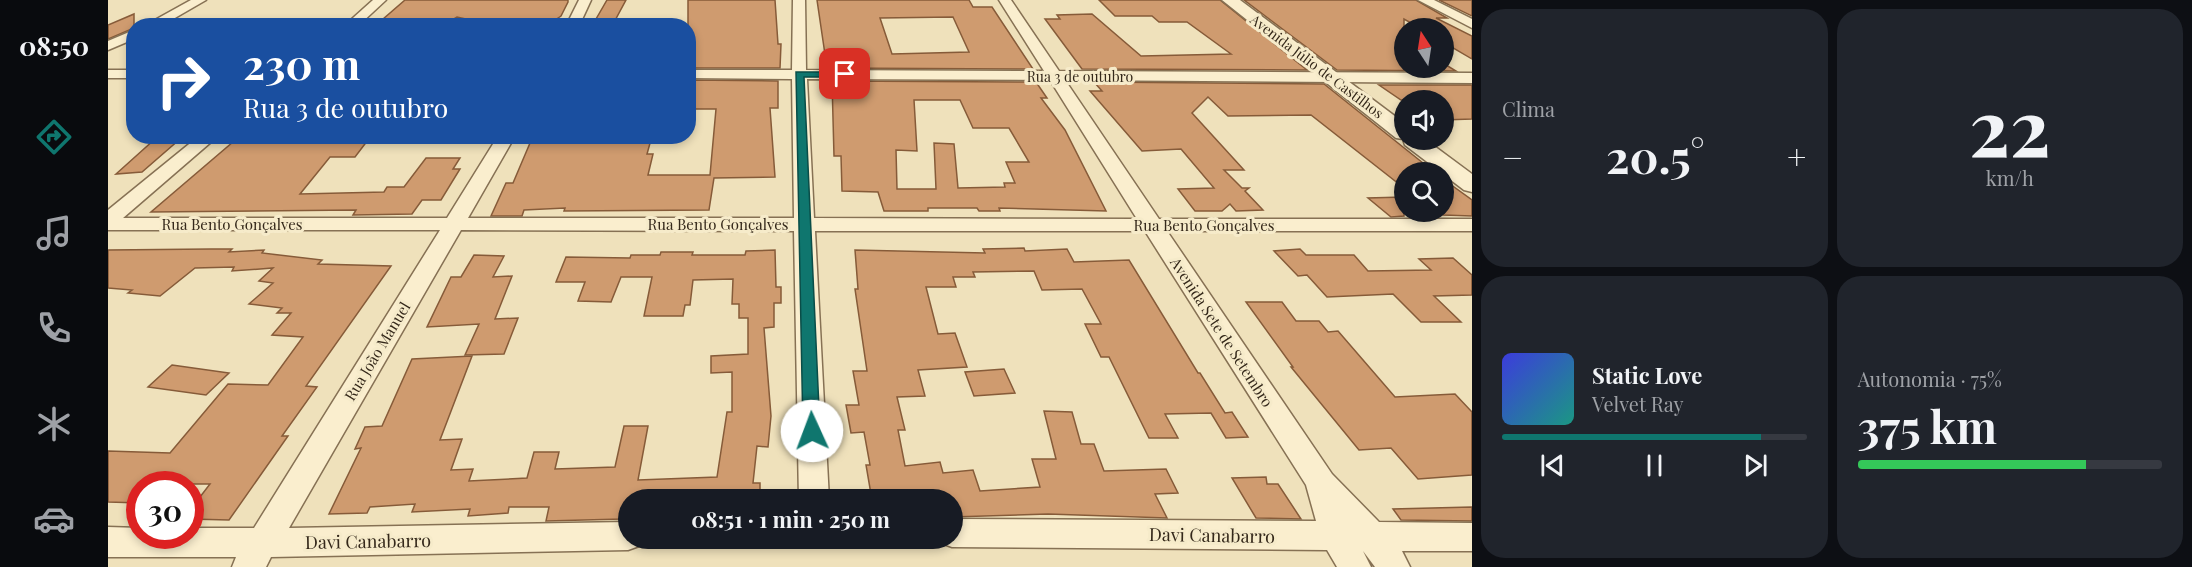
<!DOCTYPE html>
<html lang="pt">
<meta charset="utf-8">
<style>
:root{--surface:#171b24;--page:#20242c;--text:#f1f3f6;--muted:#9ea1a6;--line:#363941;--accent:#0f766e}
body{margin:0;font-family:"Playfair Display",serif;background:var(--page);color:var(--text);height:100vh;display:flex;flex-direction:column;font-size:22px;white-space:nowrap}
*{box-sizing:border-box;margin:0}
p{font-size:20px;color:var(--muted)}
.icon{flex:none;width:33px;height:33px;fill:none;stroke:currentColor;stroke-width:2;stroke-linecap:round;stroke-linejoin:round}
.map{position:relative;flex:1;overflow:hidden}
.side{display:flex;flex-direction:column;gap:9px;padding:9px;background:#0d0f14;width:720px}
.side>*{flex:none}
.banner{position:absolute;left:18px;top:18px;width:570px;height:126px;border-radius:24px;box-shadow:0 3px 9px #0003;background:#1a4fa0;color:#fff;overflow:hidden}
.needle{width:39px;rotate:348deg}
.buttons{position:absolute;left:1286px;top:18px;display:grid;gap:12px}
.buttons a{display:grid;place-items:center;width:60px;height:60px;border-radius:50%;background:var(--surface);box-shadow:0 3px 9px #0003;font-size:30px}
.speed{position:absolute;left:18px;top:471px;display:flex;gap:12px;font-size:30px;font-weight:700;text-align:center}
.speed>*{display:grid;place-content:center;width:78px;height:78px;border-radius:50%;background:var(--surface);box-shadow:0 3px 9px #0003;line-height:1}
.speed .limit{border:9px solid #d22;background:#fff;color:#111}
.pin{position:absolute;display:grid;place-items:center;width:51px;height:51px;color:#fff;margin:-26px;border-radius:12px;box-shadow:0 3px 9px #0006}
.me{position:absolute;width:66px;margin:-33px;rotate:358deg;stroke-linejoin:round;filter:drop-shadow(0 0 4px #0008)}
.turn{display:flex;align-items:center;gap:21px;height:126px;padding:0 18px;font-size:27px}
.turn .icon{width:78px;height:78px;stroke-width:2.5}
.turn b{display:block;font-size:42px;line-height:51px}
.big{font-size:45px;font-weight:700;line-height:1.1}
.side .card{flex:1;display:flex;flex-direction:column;justify-content:center;gap:9px;min-width:0;padding:0 21px;border-radius:24px;background:var(--page)}
.side .dial{align-items:center;gap:0}
.dial b{font-size:78px;line-height:1}
.song{display:flex;align-items:center;gap:18px}
.cover{width:72px;height:72px;border-radius:9px;background:linear-gradient(135deg,hsl(240 70% 55%),hsl(170 70% 35%))}
.played{height:6px;border-radius:3px;background:linear-gradient(90deg,var(--accent) 85%,var(--line) 85%)}
.keys{display:flex;justify-content:space-around;direction:ltr}
.heat{display:flex;justify-content:space-between;align-items:center;font-size:33px;direction:ltr}
.charge{height:9px;border-radius:4px;background:linear-gradient(90deg,#34c759 75%,var(--line) 0)}
.side .tiles{flex:1;display:grid;gap:9px;grid-template-columns:repeat(2,1fr)}
.trip{position:absolute;left:510px;top:489px;width:345px;height:60px;border-radius:30px;background:var(--surface);box-shadow:0 3px 9px #0003;font-weight:700;line-height:60px;text-align:center}
main{display:flex;flex:1;min-height:0}
.tabs{display:flex;flex-direction:column;width:108px;justify-content:space-around;align-items:center;background:#090b0e;color:var(--muted)}
.tabs .icon{width:42px;height:42px}
.tabs .active{color:var(--accent)}
.tabs b{font-size:27px;color:var(--text)}
.map>svg:first-child{display:block}
.building{fill:#cf9b6f;stroke:#865b39;stroke-width:1.5;fill-rule:evenodd}
.lines{fill:none;stroke-linecap:round;stroke-linejoin:round}
.minor-casing{stroke:#867154;stroke-width:3}
.tertiary-casing{stroke:#867154;stroke-width:3}
.minor{fill:#faeece;fill-rule:evenodd}
.tertiary{fill:#faeece;fill-rule:evenodd}
.route{fill:#0f766e;stroke:#0a4d48;stroke-width:1.5}
.labels{text-anchor:middle;dominant-baseline:central;stroke-width:6;stroke-linejoin:round;paint-order:stroke}
.far-street-label{font-size:14px;fill:#34281a;stroke:#f6ebca}
.street-label{font-size:15px;fill:#34281a;stroke:#f6ebca}
.near-street-label{font-size:18px;fill:#34281a;stroke:#f6ebca}
</style>
<main>
<nav class="tabs">
<b>08:50</b>
<svg class="icon active" aria-label="directions" viewBox="0 0 24 24"><path d="M12 3l9 9-9 9-9-9zM9 14v-3h6M13 9l2 2-2 2"/></svg>
<svg class="icon" aria-label="music" viewBox="0 0 24 24"><path d="M9 18V5l10-2v13"/><circle cx="6" cy="18" r="3"/><circle cx="16" cy="16" r="3"/></svg>
<svg class="icon" aria-label="phone" viewBox="0 0 24 24"><path d="M5 4h4l2 5-3 2q2 4 5 5l2-3 5 2v4C11 20 4 13 5 4z"/></svg>
<svg class="icon" aria-label="climate" viewBox="0 0 24 24"><path d="M12 3v18M4 7l16 10M4 17L20 7"/></svg>
<svg class="icon" aria-label="car" viewBox="0 0 24 24"><path d="M5 17H2v-5l4-1 3-4h7l3 4 3 1v5h-3M9 17h6M6 11h13"/><circle cx="7" cy="17" r="2"/><circle cx="17" cy="17" r="2"/></svg>
</nav>
<div class="map">
<svg width="1364" height="567" viewBox="0 0 1364 567">
<rect width="100%" height="100%" fill="#efe1bb"/>
<g class="building">
<path d="M297,0H460V2L453,16L438,26L400,23L390,26L349,17L334,26H267Z"/>
<path d="M499,0H518L504,26H484Z"/>
<path d="M580,0H667L670,44H673L672,68H580Z"/>
<path d="M709,0H861L865,7H884L925,69L719,68ZM845,17L861,52L784,54L772,18Z"/>
<path d="M991,0H1112L1199,70L974,69L937,19H952L949,15L984,14L1033,56L1123,54L1079,22H1051L1044,16H1007Z"/>
<path d="M1136,0H1308L1339,18H1328L1364,36V59L1335,42V28H1312L1296,19V68H1335V63L1348,71L1229,70Z"/>
<path d="M1331,0H1364V16Z"/>
<path d="M26,14V28L0,39V25Z"/>
<path d="M580,80L670,81V108H662L667,177L606,178L601,210L456,211L457,208L416,210L414,216H383L398,183H405L425,136H544L539,154H545L540,175H602L608,109H580Z"/>
<path d="M724,81L928,82L939,98H933L957,130L998,211L891,208L892,211H871L869,208H820V211H776L770,192L734,191L733,156H726ZM806,100H852L865,128H901L921,162H898L907,183H896L897,187L850,188L846,144L826,143L828,189H789L788,150L809,151Z"/>
<path d="M986,82L1216,84L1325,171L1296,172V188L1203,115L1120,116L1100,97L1084,113L1136,170H1116L1134,188H1141L1137,191L1155,210L1128,211L1122,204L1114,211H1087L1070,189L1106,188L1073,149L1034,151L982,91H994Z"/>
<path d="M1271,85H1364V119L1335,120V100H1293Z"/>
<path d="M132,136H263L247,157H222L192,194L276,192L279,187H296L318,158H352L345,169H352L333,200H314L304,214L245,215L248,210L43,212Z"/>
<path d="M47,139H72L34,172L8,174Z"/>
<path d="M1335,179L1364,200V216L1335,215Z"/>
<path d="M1296,197V216L1283,217L1260,198Z"/>
<path d="M916,248L917,251L959,249L966,262L1021,260L1090,373H1092L1117,413L1124,412L1140,437L1118,438L1103,413L1057,414L1070,438H1041L1001,357H993L977,324H993L974,289L934,290L926,271L865,272L867,277H845L848,287H818L830,334L847,333L859,367L810,370L817,396L789,397L797,430H790L797,466L832,462L835,473L865,470L872,491L932,487L924,459H948L936,411L964,412L973,444H986L996,471L1058,469L1070,493L1047,494L1059,518L940,514L844,517V500H764L758,465H762L756,432L743,433L738,405H751L745,371H759L747,289H750L747,250L877,253L875,249Z"/>
<path d="M103,249H124L121,252L156,250L154,253L214,260L210,264L283,266L198,386L209,387L174,436H180L121,520L82,519V510L102,484H32V503L0,502V451L62,453L120,384L160,385L195,337L164,335L183,313H169L174,308L141,304L165,283L151,281L165,268L124,271L126,267L87,268L52,296L20,293L24,290L0,288V250Z"/>
<path d="M1192,249L1198,255H1246L1260,271L1323,270L1311,259L1345,258L1364,275V295L1326,296L1353,322H1313L1285,294L1219,297L1199,275L1190,276L1166,251Z"/>
<path d="M667,250L668,287H673V303H666V327L656,328L663,416L660,447L649,446L645,483H652V500H518L514,519L438,521L441,507H401L400,513L360,516L362,509L304,512L307,504L262,507L259,513L221,514L253,448L247,449L257,427L274,426L304,359L364,356L332,440L354,439L343,470L365,469L361,481L419,478L426,452H451L447,469L507,467L516,426H540L530,480L609,477L619,412H624V372L603,373V356L640,354V318H631V304H624L625,279L585,280L582,305H577L575,316H536L544,277H513L503,302L470,301L477,282H448L458,257L522,258L523,255H552L553,252H585L584,255H637L638,251Z"/>
<path d="M366,255L396,256L385,277L404,276L387,319L410,318L396,354L357,355L371,324L319,327L343,277H353Z"/>
<path d="M1138,302H1174L1188,321H1211L1220,332L1230,331L1287,397L1347,394L1364,412V475L1310,479L1283,448L1251,450L1183,367H1185Z"/>
<path d="M64,365L121,373L98,395L40,387Z"/>
<path d="M896,369L907,393L866,396L857,372Z"/>
<path d="M1158,477L1159,484H1170L1193,519L1148,518L1124,478Z"/>
<path d="M1364,507V521L1293,520L1285,509Z"/>
</g>
<g class="lines">
<defs>
<g id="minor">
<path d="M83,0H98L53,26H36Z"/>
<path d="M265,0H278L250,26H236Z"/>
<path d="M471,0H483L471,26H458Z"/>
<path d="M685,0H697L698,70L936,71L891,0H903L951,71L1364,73V83L957,80L1051,219H1364V231H1059L1224,474L1271,522L1364,523V551H1294L1302,567H1267L1255,551L1263,567H1229L1219,550L844,547L833,543L831,538H844V519L1208,521L1198,485L1037,231H707L721,500H691L686,231L353,230L181,528L520,522V538H535L531,546L520,550L163,557L158,567H124L128,557H0V527L32,528V536H82V528H146L332,230H0V210L91,136H110L15,218H339L390,136H407L360,218H686L684,79L580,78V70H684ZM699,79L942,80L1029,219L706,218Z"/>
<path d="M1310,0H1326L1364,19V28Z"/>
<path d="M26,30V39L0,50V41Z"/>
<rect x="0" y="70" width="26" height="8"/>
</g>
<path id="tertiary" d="M1114,0H1132L1296,123V140H1318L1364,174V192L1356,190L1297,145L1295,139L1288,138Z"/>
</defs>
<use href="#minor" class="minor-casing"/>
<use href="#tertiary" class="tertiary-casing"/>
<use href="#minor" class="minor"/>
<use href="#tertiary" class="tertiary"/>
</g>
<path class="route" d="M688,72H737L742,74L737,77H696L712,431L709,435H698L695,431Z"/>
<g class="labels">
<g class="far-street-label">
<text transform="translate(1209 66) rotate(37)">Avenida Júlio de Castilhos</text>
<text x="972" y="76">Rua 3 de outubro</text>
</g>
<g class="street-label">
<text x="124" y="224">Rua Bento Gonçalves</text>
<text x="610" y="224">Rua Bento Gonçalves</text>
<text x="1096" y="225">Rua Bento Gonçalves</text>
<text transform="translate(1114 332) rotate(57)">Avenida Sete de Setembro</text>
<text transform="translate(269 351) rotate(-59)">Rua João Manuel</text>
</g>
<g class="near-street-label">
<text transform="translate(1104 535) rotate(1)">Davi Canabarro</text>
<text transform="translate(260 541) rotate(-1)">Davi Canabarro</text>
</g>
</g>
</svg>
<div class="buttons">
<a><svg class="needle" viewBox="-14 -14 28 28"><path d="M0-13l5 13h-10z" fill="#e53935"/><path d="M0 13l5-13h-10z" fill="#9ea1a6"/></svg></a>
<a><svg class="icon" aria-label="sound" viewBox="0 0 24 24"><path d="M4 9h4l5-4v14l-5-4H4zM17 9q2 3 0 6"/></svg></a>
<a><svg class="icon" aria-label="search" viewBox="0 0 24 24"><circle cx="10" cy="10" r="6"/><path d="M15 15l6 6"/></svg></a>
</div>
<div class="speed"><div class="limit">30</div></div>
<div class="pin" style="left:737px;top:74px;background:#d93025"><svg class="icon" aria-label="arrive" viewBox="0 0 24 24"><path d="M6 21V4h12l-3 4 3 4H6"/></svg></div>
<svg class="me" style="left:704px;top:431px" viewBox="-20 -20 40 40"><circle r="19" fill="#fff"/><path d="M0-13L10 11 0 6-10 11z" fill="#0f766e"/></svg>
<div class="trip">08:51 · 1 min · 250 m</div>
<div class="banner">
<div class="turn"><svg class="icon" aria-label="right" viewBox="0 0 24 24"><path d="M7 20v-9h11M14 6l5 5-5 5"/></svg><div><b>230 m</b>Rua 3 de outubro</div></div>
</div>
</div>
<section class="side">
<div class="tiles">
<div class="card"><p>Clima</p>
<div class="heat"><a>−</a><b class="big">20.5°</b><a>+</a></div>
</div>
<div class="card dial"><b>22</b><p>km/h</p></div>
<div class="card">
<div class="song"><i class="cover"></i><div><b>Static Love</b><p>Velvet Ray</p></div></div>
<div class="played"></div>
<div class="keys"><svg class="icon" aria-label="previous" viewBox="0 0 24 24"><path d="M18 5L8 12l10 7zM5 5v14"/></svg><svg class="icon" aria-label="pause" viewBox="0 0 24 24"><path d="M8 5v14M16 5v14"/></svg><svg class="icon" aria-label="next" viewBox="0 0 24 24"><path d="M6 5l10 7-10 7zM19 5v14"/></svg></div>
</div>
<div class="card"><p>Autonomia · 75%</p><b class="big">375 km</b><div class="charge"></div></div>
</div>
</section>
</main>
